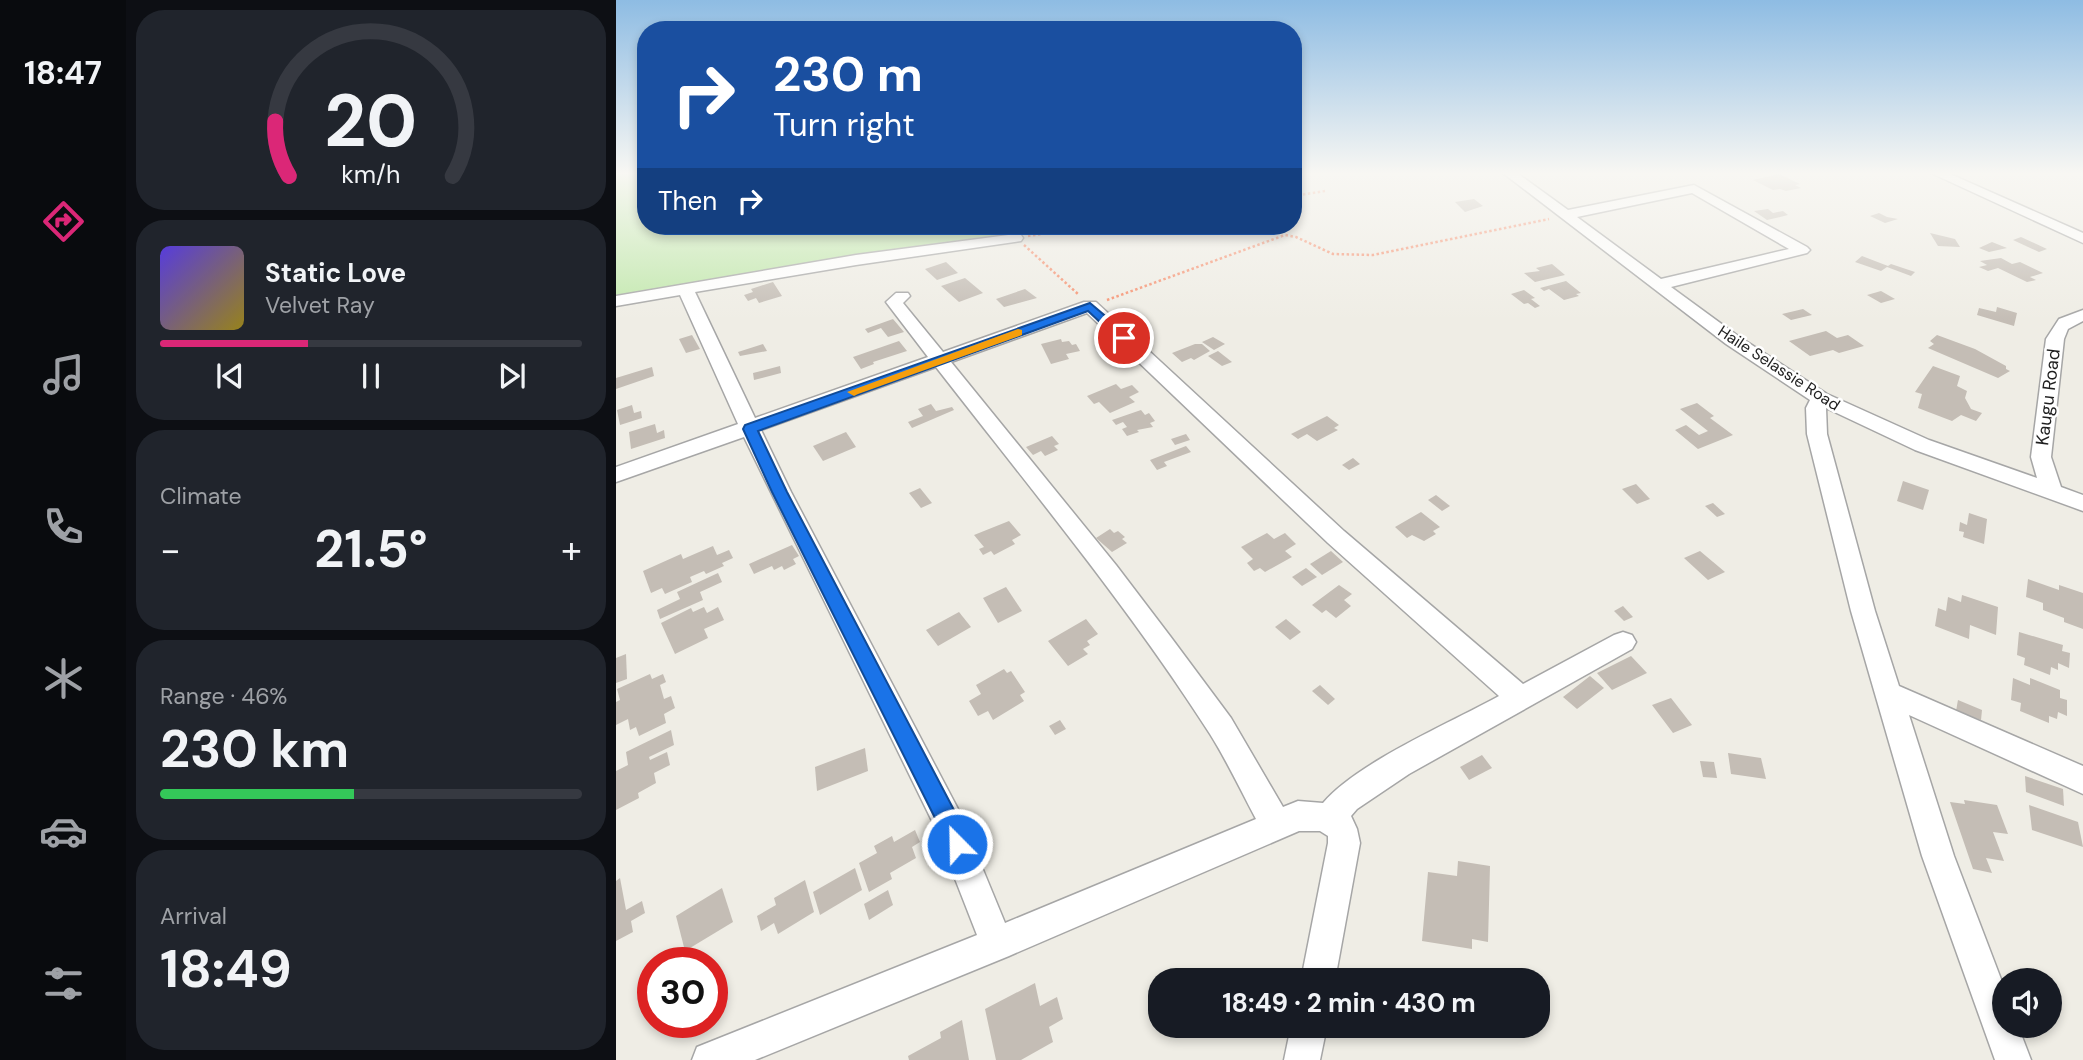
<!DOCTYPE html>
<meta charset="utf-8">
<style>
:root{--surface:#171b24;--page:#20242c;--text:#f1f3f6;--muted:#9ea1a6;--line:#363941;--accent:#db2777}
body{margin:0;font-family:"DM Sans",sans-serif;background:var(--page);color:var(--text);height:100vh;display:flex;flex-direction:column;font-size:26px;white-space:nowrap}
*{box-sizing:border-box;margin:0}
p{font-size:23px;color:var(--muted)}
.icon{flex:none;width:38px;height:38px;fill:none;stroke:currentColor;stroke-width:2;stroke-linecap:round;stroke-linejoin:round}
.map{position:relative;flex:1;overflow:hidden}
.panel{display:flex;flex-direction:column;gap:10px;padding:10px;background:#0d0f14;width:490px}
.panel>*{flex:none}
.banner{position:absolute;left:21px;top:21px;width:665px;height:214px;border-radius:28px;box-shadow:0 4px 10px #0003;background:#1a4fa0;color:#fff;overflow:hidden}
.buttons{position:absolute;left:1376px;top:968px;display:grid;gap:14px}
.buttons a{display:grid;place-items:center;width:70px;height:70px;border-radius:50%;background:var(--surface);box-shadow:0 4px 10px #0003;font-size:35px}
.speed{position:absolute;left:21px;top:947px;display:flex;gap:14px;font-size:35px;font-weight:700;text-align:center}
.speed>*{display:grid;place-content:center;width:91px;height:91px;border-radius:50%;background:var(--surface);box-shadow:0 4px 10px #0003;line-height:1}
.speed .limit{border:10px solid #d22;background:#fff;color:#111}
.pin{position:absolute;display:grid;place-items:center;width:60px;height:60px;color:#fff;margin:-30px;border:4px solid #fff;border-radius:50%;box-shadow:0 2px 7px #0007}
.me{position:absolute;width:77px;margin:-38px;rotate:337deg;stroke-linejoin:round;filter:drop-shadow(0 0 5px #0008)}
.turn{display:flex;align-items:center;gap:24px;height:147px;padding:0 21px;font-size:32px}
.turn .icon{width:91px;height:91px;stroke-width:2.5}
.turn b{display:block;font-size:49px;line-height:60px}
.then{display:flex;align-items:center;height:66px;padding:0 21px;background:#0003;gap:14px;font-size:26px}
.big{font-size:52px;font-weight:700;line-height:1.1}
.panel .widget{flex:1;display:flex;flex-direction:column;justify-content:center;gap:10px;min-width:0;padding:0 24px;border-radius:28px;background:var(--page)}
.panel .dial{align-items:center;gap:0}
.dial svg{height:182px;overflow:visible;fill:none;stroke:var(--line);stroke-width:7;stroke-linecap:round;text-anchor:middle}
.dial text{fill:var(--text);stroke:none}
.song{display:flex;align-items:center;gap:21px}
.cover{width:84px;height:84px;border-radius:10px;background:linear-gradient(135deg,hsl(250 70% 55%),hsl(50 70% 35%))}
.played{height:7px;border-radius:4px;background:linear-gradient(90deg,var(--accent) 35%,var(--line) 35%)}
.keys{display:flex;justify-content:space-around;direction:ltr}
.heat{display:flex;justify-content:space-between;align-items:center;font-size:38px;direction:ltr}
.charge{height:10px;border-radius:5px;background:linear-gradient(90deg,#34c759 46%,var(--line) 0)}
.trip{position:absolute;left:532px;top:968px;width:402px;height:70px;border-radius:28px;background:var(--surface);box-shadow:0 4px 10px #0003;font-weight:700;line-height:70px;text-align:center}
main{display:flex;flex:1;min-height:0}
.dock{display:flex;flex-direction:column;width:126px;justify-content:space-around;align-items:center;background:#090b0e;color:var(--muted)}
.dock .icon{width:49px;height:49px}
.dock .on{color:var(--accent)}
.dock b{font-size:32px;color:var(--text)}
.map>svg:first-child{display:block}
.grass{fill:#c1e8ac}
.building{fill:#c4bdb5}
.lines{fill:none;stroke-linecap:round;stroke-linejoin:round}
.minor-casing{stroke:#a6a6a6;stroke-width:3}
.path{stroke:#f6906f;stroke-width:2.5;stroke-dasharray:2.5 2.5;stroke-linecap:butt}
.minor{fill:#fff;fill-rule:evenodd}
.route{fill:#1a73e8;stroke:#114b97;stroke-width:2}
.slow{fill:#f59e0b}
.labels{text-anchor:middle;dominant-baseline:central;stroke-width:5;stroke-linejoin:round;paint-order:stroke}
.far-street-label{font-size:16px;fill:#1f1f1f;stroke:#fff}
.street-label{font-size:18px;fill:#1f1f1f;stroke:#fff}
</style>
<main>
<nav class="dock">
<b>18:47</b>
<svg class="icon on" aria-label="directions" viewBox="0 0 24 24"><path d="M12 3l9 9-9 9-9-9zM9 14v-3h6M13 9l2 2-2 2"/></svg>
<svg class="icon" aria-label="music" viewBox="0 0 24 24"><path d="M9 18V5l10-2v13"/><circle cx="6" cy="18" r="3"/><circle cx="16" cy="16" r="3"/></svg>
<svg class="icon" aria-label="phone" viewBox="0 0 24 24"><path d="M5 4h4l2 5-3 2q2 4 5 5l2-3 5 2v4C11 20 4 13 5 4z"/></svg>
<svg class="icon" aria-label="climate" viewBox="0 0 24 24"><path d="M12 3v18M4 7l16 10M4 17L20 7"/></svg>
<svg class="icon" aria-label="car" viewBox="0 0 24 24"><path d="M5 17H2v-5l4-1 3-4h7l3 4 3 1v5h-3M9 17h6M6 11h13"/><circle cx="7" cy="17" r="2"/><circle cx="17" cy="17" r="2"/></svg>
<svg class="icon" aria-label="filters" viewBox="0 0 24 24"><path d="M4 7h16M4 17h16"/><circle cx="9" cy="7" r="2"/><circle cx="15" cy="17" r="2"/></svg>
</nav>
<section class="panel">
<div class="widget dial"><svg viewBox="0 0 100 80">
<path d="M14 69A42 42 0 1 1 86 69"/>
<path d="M14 69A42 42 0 0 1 8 45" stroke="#db2777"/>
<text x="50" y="56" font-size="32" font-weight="700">20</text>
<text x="50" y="72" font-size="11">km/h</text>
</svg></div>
<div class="widget">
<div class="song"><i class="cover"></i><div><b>Static Love</b><p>Velvet Ray</p></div></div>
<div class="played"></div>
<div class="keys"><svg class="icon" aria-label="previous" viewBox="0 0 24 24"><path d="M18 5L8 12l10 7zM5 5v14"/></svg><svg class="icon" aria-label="pause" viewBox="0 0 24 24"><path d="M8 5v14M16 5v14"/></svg><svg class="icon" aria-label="next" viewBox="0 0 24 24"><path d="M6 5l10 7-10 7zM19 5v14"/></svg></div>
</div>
<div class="widget"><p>Climate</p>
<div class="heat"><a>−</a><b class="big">21.5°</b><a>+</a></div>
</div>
<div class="widget"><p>Range · 46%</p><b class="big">230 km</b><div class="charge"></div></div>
<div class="widget"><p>Arrival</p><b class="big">18:49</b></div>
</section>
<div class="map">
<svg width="1467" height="1060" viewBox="0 0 1467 1060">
<rect width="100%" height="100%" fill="#efede5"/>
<path class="grass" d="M0,173H30V226H450L256,252L75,286L0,296Z"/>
<g class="building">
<path d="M1163,174L1184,184L1179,185L1185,188L1170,191L1164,189L1157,190L1137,180Z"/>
<path d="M858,199L867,206L849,212L839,202Z"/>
<path d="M1152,209L1157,213L1167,211L1172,215L1151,220L1138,211Z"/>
<path d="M1263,213L1271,217L1282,219L1269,223L1254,216Z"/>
<path d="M1314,233L1339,239L1344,247L1322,246Z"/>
<path d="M1405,237L1431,249L1423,252L1397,240Z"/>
<path d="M1376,242L1391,248L1373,252L1363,248Z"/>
<path d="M1246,256L1272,266L1275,264L1299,272L1295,276L1271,267L1265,271L1239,262Z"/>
<path d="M1385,258L1396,264L1404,262L1427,273L1414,277L1420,280L1411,282L1382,268L1372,271L1363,267L1371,265L1364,261Z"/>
<path d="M330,262L342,273L321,280L309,269Z"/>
<path d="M936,264L949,275L919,282L908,273L924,271L920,268Z"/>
<path d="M349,278L367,293L343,302L325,286Z"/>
<path d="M950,281L965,293L960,294L963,296L948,300L933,289L928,291L924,288Z"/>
<path d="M157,282L166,296L143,303L140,298L132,301L128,295L137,292L135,289Z"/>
<path d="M409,289L421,298L388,307L380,299Z"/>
<path d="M908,290L919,298L915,299L924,306L919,308L912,303L908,304L895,294Z"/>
<path d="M1265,291L1279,299L1265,303L1251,295Z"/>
<path d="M1381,307L1401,313L1398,326L1361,315L1363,308L1380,312Z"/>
<path d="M1187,309L1196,315L1175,320L1166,314Z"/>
<path d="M277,319L288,332L272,337L265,328L252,333L249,329Z"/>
<path d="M1210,331L1221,338L1232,335L1248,346L1223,353L1217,350L1194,356L1173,341Z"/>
<path d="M76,335L84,349L70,353L63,339Z"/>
<path d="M1321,335L1359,349L1390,366V369L1394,371L1382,378L1312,348L1318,344L1314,341Z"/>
<path d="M597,337L609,344L598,350L586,342Z"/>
<path d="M445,339L446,342L453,341L456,345L460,344L464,351L450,354L453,359L435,364L425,344Z"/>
<path d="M283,341L291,351L257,362L258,364L245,369L237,357Z"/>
<path d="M147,344L151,351L124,356L122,352Z"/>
<path d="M579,344H586L594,351L578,360L575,358L566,362L556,353Z"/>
<path d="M602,351L616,362L606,366L592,356Z"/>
<path d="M164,366L165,373L138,380L137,373Z"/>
<path d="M1317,366L1344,376L1341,386L1351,391L1349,398L1355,409L1366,413L1360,421L1345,415L1336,421L1302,408L1306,394L1299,392Z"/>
<path d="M36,367L38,376L0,389V378Z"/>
<path d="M500,384L505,389L516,385L523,392L513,397L519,402L494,413L483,402L478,404L471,396Z"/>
<path d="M1081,403L1098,416L1094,418L1117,435L1082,449L1059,430L1070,425L1083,435L1092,431L1064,409Z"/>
<path d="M315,404L320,411L336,407L338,410L296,428L292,422L307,416L302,409Z"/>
<path d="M16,405L18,413L25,411L26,418L4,425L1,410Z"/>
<path d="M525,410L529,415L533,413L539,421L534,423L537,427L521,430L523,432L511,436L506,429L511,427L507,422L500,425L496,420Z"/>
<path d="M711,416L723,425L718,428L722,430L701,441L691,434L682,439L675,434Z"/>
<path d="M39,424L41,433L48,430L49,438L15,449L13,432Z"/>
<path d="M230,432L240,447L207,461L197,446Z"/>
<path d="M570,434L574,440L559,445L555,439Z"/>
<path d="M436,436L443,444L438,446L442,450L429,456L425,451L417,455L410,447Z"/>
<path d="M570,446L575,452L548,462L551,466L541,470L534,460Z"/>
<path d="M737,458L744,464L733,470L726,465Z"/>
<path d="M1287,481L1313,490L1307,510L1281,501Z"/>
<path d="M1020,484L1034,499L1021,504L1006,489Z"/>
<path d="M304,488L316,503L305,508L293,493Z"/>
<path d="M820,495L834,506L826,511L812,500Z"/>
<path d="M1097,503L1109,514L1101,517L1089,506Z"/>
<path d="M805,512L824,527L817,531L820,534L808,541L796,535L791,538L779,527Z"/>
<path d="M1353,513L1371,519L1368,544L1347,537L1348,532L1343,531L1344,522L1351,525Z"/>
<path d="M393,521L405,535L396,540L399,544L378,555L375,551L367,555L363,549L368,547L358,535Z"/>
<path d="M494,529L498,533L502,531L509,537L506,539L511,543L496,552L480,538Z"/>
<path d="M651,533L658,539L669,533L680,544L669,551L676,557L649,572L644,568L638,571L631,563L637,559L625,547Z"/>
<path d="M176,545L183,556L177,559L180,564L168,570L166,566L158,570L156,566L138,574L133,564Z"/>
<path d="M97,546L101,555L113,550L117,558L106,563L108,566L90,574L88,571L74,577L76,582L49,594L46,588L35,593L27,571L65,554L67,559Z"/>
<path d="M715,551L727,562L706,575L694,564Z"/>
<path d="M1084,551L1109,572L1092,580L1068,558Z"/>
<path d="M690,568L701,577L686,586L676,577Z"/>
<path d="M102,573L106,582L84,592L87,600L44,619L41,610L64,599L61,592Z"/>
<path d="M1412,579L1443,590V585L1467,593V629L1448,622V618L1427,610V603L1410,597Z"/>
<path d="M723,585L736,594L728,600L735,606L720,618L710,610L706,613L696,605Z"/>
<path d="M390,587L406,611L382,623L367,598Z"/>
<path d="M1346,595L1382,607L1380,635L1354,625L1353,639L1319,626L1322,608L1330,611L1332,597L1345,602Z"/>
<path d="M1007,606L1017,617L1008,621L998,611Z"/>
<path d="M88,607L91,613L102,607L108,620L88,629L92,638L59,654L45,623L75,608L77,612Z"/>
<path d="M343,612L355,627L322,646L310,630Z"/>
<path d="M470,619L482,634L471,641L474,645L467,649L472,654L452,666L432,641Z"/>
<path d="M670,619L685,632L674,640L659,627Z"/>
<path d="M1403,632L1447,645L1446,651L1454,653L1453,668L1442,663V670L1435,667L1434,675L1408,665L1409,658L1401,655Z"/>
<path d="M10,654L11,679L0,683V658Z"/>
<path d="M1015,656L1031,673L996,690L981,673Z"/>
<path d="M388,669L391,673L395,671L409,692L404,695L408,701L377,720L372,711L362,716L353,701L365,694L360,685Z"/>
<path d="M34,674L36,679L47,674L50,682L44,685L48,699L55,696L59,708L48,714L50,723L23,736L20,727L14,730L12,719L0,725V702L4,700L1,689Z"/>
<path d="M974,676L988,688L961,709L947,697Z"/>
<path d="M1397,678L1414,685V678L1444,690V698L1451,700V716L1442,712L1441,719L1433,716V723L1404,711L1405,703L1395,700Z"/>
<path d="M704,685L719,699L712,705L696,691Z"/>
<path d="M1055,698L1076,725L1057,733L1036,705Z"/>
<path d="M1342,700L1366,710L1365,720L1340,711Z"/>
<path d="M444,720L450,729L439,735L433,726Z"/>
<path d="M55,730L58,745L33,757L34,760L51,752L54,765L38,773L40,783L22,793L23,798L0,810V771L12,765L10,752Z"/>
<path d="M249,748L252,771L201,791L199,767Z"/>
<path d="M1112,753L1145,758L1150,779L1115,774Z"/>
<path d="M866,755L876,768L853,780L844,767Z"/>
<path d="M1084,761L1098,762L1101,778L1087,777Z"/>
<path d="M1409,776L1447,789L1448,806L1410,792Z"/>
<path d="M1348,800L1381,805L1392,834L1377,832L1388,861L1370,858L1376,873L1357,869L1334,802L1349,804Z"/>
<path d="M1413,805L1462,822L1467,847L1416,830Z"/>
<path d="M299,830L304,842L296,847L300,858L274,873L276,879L253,892L243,863L261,853L258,846L276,836L278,842Z"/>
<path d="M842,861L874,866L872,942L856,939V949L806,941L812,872L841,876Z"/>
<path d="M239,868L246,890L204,915L197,892Z"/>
<path d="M4,878L10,910L26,901L29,913L15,921L17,932L0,941V881Z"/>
<path d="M189,880L198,912L162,934L158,923L145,931L141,916L160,905L158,898Z"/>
<path d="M106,888L117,922L69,951L60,916Z"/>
<path d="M272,890L277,905L253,920L248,904Z"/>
<path d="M419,983L424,1006L441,997L447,1019L433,1027L437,1042L405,1060H380L369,1009Z"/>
<path d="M346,1020L353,1060H293L292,1056L325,1038L324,1032Z"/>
</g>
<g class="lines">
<defs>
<g id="minor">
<path d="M887,173H901L952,210L1078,185L1191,247L1194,250L1191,253L1055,287L1122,336L1211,394L1313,440L1421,478L1415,457L1430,339L1443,319L1467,310V321L1452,329L1448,339L1435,457L1445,487L1467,495V511L1299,450L1210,408L1211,434L1259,611L1283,686L1467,766V794L1293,715L1338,856L1388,987V1026H1402L1415,1060H1379L1306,856L1235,611L1191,434L1190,408L1194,400L1110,344ZM1076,193L1173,249L1045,279L961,217Z"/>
<path d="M1315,173H1332L1467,233V243Z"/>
<path d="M400,234L405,235L407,238L405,241L240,265L79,292L139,418L312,357L270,302L280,293H292L294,296L287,303L327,352L468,302H480L728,531L907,684L998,635L1007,632L1016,635L1020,642L1016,649L793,774L741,809L735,816L741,829L744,843L719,980H685L712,843V836L704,831H683L393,956L139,1060H76L81,1047L361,935L318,825L128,437L0,482V467L122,424L64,295L0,306V296L240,255ZM471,313L712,543L883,696C834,723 742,762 707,803L682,801L667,807L615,718L554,636L500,565L335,362ZM320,367C414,488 512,606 594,734C611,761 625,791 640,819L389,923L342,809L175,492L145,430Z"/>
<path d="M675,1026H711L704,1060H668Z"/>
</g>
</defs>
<use href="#minor" class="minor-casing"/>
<g class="path">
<path d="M677,196L709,191"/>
<path d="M412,236L479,226"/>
<path d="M408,245L462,294"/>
<path d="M491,300L669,235L680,237L717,254L757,255L933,219"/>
</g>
<use href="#minor" class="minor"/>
</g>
<linearGradient id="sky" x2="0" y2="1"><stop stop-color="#8ebce3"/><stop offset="0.54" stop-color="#f8f7f3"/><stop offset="1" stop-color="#f8f7f3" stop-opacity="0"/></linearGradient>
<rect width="1467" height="321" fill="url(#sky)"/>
<path class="route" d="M474,303L512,335V340H503L472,311L142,431L171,492L339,812L352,844L349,852L341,855L333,852L322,824L156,492L127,429L129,425Z"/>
<path class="slow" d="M402,329L406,330V335L242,394L238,396L231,392Z"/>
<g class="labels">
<g class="far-street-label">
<text transform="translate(1163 368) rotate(33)">Haile Selassie Road</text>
</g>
<g class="street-label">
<text transform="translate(1432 397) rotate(-83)">Kaugu Road</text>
</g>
</g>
</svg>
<div class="buttons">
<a><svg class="icon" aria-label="sound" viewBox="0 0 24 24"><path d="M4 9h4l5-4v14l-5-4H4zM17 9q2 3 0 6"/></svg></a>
</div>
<div class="speed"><div class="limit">30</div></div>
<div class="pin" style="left:508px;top:338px;background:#d93025"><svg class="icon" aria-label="arrive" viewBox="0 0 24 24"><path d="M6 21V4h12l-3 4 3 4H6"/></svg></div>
<svg class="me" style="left:341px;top:844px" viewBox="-20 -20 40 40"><circle r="17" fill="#1a73e8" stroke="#fff" stroke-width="3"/><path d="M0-11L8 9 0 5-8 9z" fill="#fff"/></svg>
<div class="trip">18:49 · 2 min · 430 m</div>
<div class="banner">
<div class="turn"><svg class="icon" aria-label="right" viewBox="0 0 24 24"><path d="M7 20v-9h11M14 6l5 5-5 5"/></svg><div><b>230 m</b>Turn right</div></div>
<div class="then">Then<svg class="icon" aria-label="right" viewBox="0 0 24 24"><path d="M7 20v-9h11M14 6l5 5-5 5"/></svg></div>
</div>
</div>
</main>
